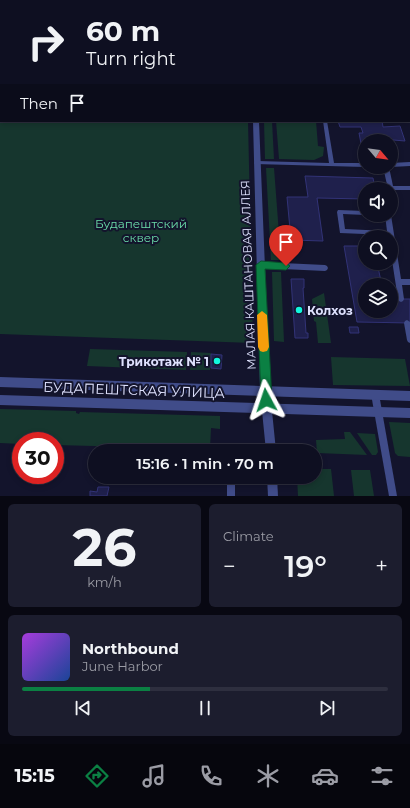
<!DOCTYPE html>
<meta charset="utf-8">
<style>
:root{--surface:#0e0f21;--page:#1c1d2e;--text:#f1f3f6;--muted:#9b9ca5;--line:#2e2f3f;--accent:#0b8043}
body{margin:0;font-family:Montserrat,sans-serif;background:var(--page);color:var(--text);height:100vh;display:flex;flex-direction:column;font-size:15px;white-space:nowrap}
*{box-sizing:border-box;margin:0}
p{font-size:13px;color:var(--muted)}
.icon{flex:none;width:22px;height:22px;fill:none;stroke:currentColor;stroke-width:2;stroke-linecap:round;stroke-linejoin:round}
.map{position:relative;height:496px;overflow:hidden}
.panel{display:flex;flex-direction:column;gap:8px;padding:8px;background:#080812;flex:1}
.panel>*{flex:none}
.guide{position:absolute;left:0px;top:0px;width:410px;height:122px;box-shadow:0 2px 6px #0003,0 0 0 1px var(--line);background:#0e0f21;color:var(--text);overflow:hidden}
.needle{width:26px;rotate:119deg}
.controls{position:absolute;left:358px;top:134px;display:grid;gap:8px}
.controls a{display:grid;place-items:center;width:40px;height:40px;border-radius:50%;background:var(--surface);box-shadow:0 2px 6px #0003,0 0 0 1px var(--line);font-size:20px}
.speed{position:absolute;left:12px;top:432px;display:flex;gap:8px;font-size:20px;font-weight:700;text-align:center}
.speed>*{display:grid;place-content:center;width:52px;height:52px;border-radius:50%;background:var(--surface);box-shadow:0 2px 6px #0003,0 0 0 1px var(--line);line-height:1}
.speed .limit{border:6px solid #d22;background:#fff;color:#111}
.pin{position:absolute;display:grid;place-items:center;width:34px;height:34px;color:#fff;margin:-41px -17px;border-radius:50% 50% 50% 0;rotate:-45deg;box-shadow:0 0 4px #0007}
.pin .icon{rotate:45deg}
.me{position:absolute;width:44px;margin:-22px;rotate:355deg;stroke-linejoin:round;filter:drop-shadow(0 0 3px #0008)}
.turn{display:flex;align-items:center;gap:14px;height:84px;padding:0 20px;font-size:18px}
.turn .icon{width:52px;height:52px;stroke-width:2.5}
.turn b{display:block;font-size:28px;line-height:34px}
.then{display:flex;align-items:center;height:38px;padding:0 20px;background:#0003;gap:8px;font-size:15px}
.big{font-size:30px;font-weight:600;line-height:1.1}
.panel .tile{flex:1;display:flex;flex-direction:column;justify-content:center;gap:6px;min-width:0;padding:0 14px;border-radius:6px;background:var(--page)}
.panel .dial{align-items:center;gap:0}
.dial b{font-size:52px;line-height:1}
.song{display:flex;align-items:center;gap:12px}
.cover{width:48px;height:48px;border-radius:6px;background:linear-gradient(135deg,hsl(280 70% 55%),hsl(220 70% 35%))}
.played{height:4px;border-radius:2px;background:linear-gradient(90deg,var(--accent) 35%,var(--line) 35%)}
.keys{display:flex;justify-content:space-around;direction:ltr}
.heat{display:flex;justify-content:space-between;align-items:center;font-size:22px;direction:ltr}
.panel .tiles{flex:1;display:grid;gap:8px;grid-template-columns:1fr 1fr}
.tile:last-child{grid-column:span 2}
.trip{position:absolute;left:88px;top:444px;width:234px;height:40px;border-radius:20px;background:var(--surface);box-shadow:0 2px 6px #0003,0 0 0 1px var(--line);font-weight:600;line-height:40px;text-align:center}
.tab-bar{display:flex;height:64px;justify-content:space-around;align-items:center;background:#06060d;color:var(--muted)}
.tab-bar .icon{width:28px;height:28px}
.tab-bar .on{color:var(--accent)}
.tab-bar b{font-size:18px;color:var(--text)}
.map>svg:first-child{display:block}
.green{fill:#16362e}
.building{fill:#1f204c;stroke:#323377}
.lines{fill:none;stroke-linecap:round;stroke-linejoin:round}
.service{fill:#404c89;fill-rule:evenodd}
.minor{fill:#404c89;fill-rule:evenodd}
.tertiary{fill:#404c89;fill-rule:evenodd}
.route{fill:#0b8043;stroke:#07532c}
.slow{fill:#f59e0b}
.poi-dot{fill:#12f6dd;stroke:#13142c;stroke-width:1.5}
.labels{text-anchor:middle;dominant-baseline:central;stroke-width:4;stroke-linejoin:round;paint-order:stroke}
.park-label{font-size:12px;fill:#6bdda9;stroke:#13142c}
.street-label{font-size:12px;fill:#dfe2fe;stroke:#13142c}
.poi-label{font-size:12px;font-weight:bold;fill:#dfe2fe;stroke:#13142c;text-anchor:start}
.near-street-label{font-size:14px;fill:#dfe2fe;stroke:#13142c}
</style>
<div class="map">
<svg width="410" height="496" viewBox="0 0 410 496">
<rect width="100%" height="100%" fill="#13142c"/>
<g class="green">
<path d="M0,52L1,121H248L253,343L0,334Z"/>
<path d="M264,121H272L274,159H265Z"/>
<path d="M276,121H316L318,146L324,147L323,156L314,160L279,159Z"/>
<path d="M266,168H274L281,260H271Z"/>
<path d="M272,272H281L284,342L274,341Z"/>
<path d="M324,293L331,343H318L316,322L314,321L312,299Z"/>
<path d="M90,349L187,352L186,370L87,366Z"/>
<path d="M191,352L211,353L210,370H190Z"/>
<path d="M331,357L405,359L410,386L333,385Z"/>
<path d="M0,409L76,411V413L79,414L80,412L220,416V429L211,428L210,449L55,445V441H21V444L0,443Z"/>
<path d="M389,422L410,423V457L398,456L395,453Z"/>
<path d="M344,432H350L367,455L317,453L316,440L345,439Z"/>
<path d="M357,433L375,434L378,452L376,455H372Z"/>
<path d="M315,469H331L334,496H298L297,477H315Z"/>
<path d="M351,470H370L374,496H354Z"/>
</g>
<g class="building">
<rect x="409" y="42" width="1" height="53"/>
<path d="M338,121H382L383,127L400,126L405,141L382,139V141H365V149H362L359,133H363L361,127H340Z"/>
<path d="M305,176L373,178L375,189H365V199L317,198L323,241L291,240L287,197H308Z"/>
<path d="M344,246H365V263H377L381,281H377L378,285H365V311H391V299H410V323L357,322Z"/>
<path d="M291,279H304V288H303L306,333H308V338H295Z"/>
<path d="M349,327H358L359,333H350Z"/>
<path d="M211,354L222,355L221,369L211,368Z"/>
<path d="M98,487H109L107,496H90V491L97,492Z"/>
</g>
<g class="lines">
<g class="service">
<path d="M26,0H30L29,1H25Z"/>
<rect x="183" y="0" width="4" height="1"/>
<path d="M227,0H232L231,1H226Z"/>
<path d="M277,0H281L280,1H276Z"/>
<rect x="409" y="33" width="1" height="2"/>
<rect x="409" y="103" width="1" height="6"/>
<path d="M323,121H327L334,163H365V167L255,164L254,163L255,162L257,161L329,163Z"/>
<path d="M410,162V166L391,167V163Z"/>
<path d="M383,167H389L393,186H410V190H394V206L391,208V189H388Z"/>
<path d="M338,210L365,211V215L343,214L345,229L387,231L385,215H391L401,279H410V285H402L404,299L403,301L401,302L399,301L398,299L391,254V237H388V235L340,233L337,212Z"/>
<path d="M261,262L325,265L327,266L328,268L327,270L325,271L261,268L259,267L258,265L259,263Z"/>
<path d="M407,320L410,322V343L408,342L407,340L404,323L405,321Z"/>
<path d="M375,390L378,391L379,394L397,496H389L371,394L372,391Z"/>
<rect x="227" y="477" width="8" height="19"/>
</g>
<g class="minor">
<rect x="82" y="0" width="6" height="1"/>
<path d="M126,0H132L125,1Z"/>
<rect x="0" y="30" width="1" height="4"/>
<path d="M253,121H259L270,391L276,451H266L260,391Z"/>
<path d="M267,477H277L278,496H268Z"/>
</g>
<g class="tertiary">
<path d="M0,377L410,391V401L0,387Z"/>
<path d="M0,395L410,408V418L0,405Z"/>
</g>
</g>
<path class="route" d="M261,261L286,263L290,266L286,270L265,269L272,400L270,404L266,405L263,404L261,400L256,265Z"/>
<path class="slow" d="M262,311L267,315L269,347L267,351L263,352L260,351L258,347L257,315Z"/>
<g class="poi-dot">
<circle cx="299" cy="310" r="4"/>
<circle cx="217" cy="361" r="4"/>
</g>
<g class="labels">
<g class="park-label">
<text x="141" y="223">Будапештский<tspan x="141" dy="14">сквер</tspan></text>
</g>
<g class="street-label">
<text transform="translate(248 275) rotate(-92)">МАЛАЯ КАШТАНОВАЯ АЛЛЕЯ</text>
</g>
<g class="poi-label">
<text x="307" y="310">Колхоз</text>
<text x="209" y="361" text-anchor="end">Трикотаж № 1</text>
</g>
<g class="near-street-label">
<text transform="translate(134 390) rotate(2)">БУДАПЕШТСКАЯ УЛИЦА</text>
</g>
</g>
</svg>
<div class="controls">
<a><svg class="needle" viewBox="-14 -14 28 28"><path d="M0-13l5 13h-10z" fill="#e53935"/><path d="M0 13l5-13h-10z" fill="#9b9ca5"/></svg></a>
<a><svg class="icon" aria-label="sound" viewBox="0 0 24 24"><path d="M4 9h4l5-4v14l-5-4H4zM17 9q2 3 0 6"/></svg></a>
<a><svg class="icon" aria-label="search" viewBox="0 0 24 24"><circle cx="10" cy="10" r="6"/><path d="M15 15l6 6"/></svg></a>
<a><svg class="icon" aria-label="layers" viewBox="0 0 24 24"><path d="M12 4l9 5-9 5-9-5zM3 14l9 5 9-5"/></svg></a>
</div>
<div class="speed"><div class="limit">30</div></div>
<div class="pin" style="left:286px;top:266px;background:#d93025"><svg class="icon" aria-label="arrive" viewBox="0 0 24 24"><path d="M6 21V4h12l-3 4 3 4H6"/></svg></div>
<svg class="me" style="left:266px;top:400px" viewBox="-20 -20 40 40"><path d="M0-17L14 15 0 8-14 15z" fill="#0b8043" stroke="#fff" stroke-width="4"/></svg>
<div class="trip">15:16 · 1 min · 70 m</div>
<div class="guide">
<div class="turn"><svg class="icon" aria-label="right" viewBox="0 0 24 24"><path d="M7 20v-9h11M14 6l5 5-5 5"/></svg><div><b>60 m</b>Turn right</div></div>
<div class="then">Then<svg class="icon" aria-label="arrive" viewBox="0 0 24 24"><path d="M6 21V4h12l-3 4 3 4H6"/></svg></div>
</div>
</div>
<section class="panel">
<div class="tiles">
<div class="tile dial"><b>26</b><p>km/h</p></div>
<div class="tile"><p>Climate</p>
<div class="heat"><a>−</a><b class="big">19°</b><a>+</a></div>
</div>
<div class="tile">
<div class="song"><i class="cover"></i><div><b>Northbound</b><p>June Harbor</p></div></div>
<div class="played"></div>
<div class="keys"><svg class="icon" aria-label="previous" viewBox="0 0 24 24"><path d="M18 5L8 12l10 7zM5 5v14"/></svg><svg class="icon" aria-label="pause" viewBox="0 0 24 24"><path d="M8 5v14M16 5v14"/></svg><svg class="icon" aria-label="next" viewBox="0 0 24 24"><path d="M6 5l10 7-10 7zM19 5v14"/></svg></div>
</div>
</div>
</section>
<nav class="tab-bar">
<b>15:15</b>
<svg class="icon on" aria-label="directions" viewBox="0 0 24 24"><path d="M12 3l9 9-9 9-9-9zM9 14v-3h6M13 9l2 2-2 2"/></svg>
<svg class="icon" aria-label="music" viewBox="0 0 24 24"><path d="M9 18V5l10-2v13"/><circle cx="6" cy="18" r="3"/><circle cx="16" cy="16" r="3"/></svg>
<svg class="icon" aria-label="phone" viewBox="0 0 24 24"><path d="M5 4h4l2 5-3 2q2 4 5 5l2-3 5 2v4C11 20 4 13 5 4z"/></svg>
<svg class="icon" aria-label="climate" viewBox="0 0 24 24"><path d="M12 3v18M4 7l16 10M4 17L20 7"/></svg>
<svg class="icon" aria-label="car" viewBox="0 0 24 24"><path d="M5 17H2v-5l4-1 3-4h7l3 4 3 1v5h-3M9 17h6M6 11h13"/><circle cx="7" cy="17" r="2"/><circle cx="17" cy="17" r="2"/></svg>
<svg class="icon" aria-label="filters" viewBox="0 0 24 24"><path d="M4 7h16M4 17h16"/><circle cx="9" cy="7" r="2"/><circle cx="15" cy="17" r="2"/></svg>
</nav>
